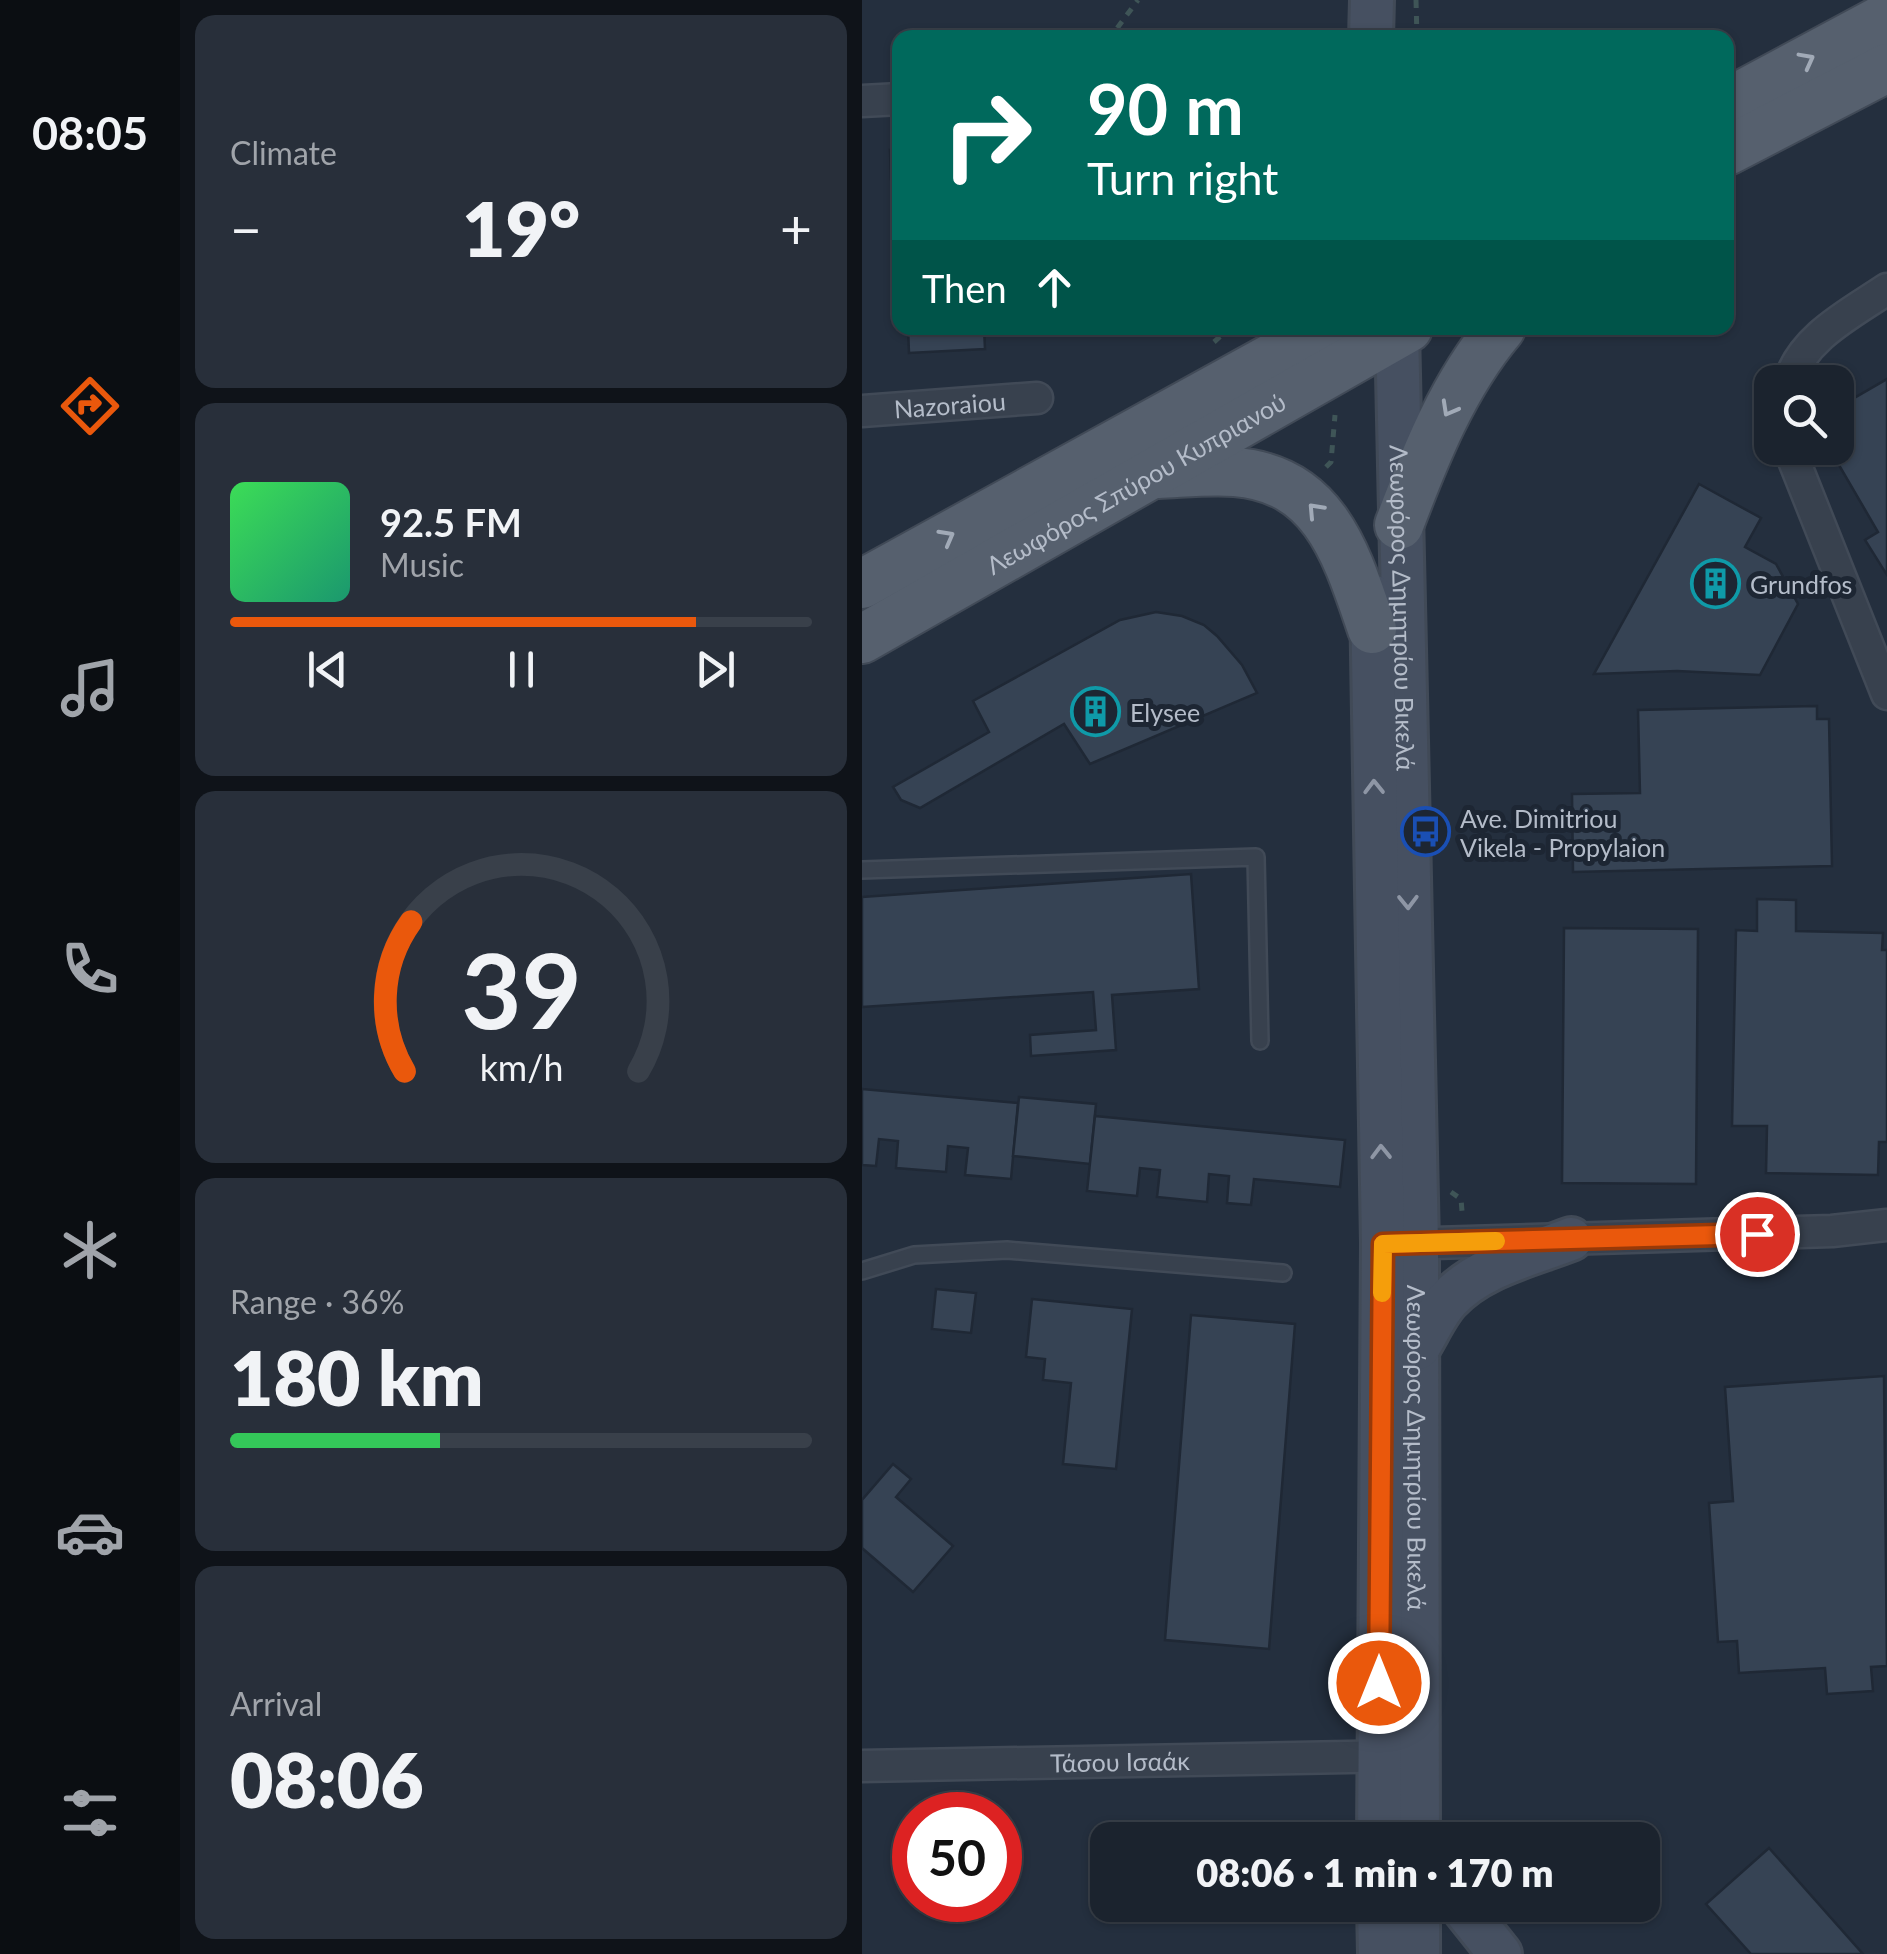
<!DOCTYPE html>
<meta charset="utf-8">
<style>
:root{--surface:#1b232e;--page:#282f3a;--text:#f1f3f6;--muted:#a0a4aa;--line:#39404a;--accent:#ea580c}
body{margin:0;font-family:Lato,sans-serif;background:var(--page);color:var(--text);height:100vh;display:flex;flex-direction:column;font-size:38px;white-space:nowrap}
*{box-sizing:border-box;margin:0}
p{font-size:32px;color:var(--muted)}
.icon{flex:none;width:55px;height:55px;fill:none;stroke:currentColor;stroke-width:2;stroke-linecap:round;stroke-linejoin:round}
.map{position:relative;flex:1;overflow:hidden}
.sheet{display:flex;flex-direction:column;gap:15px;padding:15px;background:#0f1319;width:682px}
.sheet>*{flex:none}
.hud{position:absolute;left:30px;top:30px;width:842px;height:305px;border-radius:20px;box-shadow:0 2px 8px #0004,0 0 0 2px var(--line);background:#00695c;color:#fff;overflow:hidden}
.controls{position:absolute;left:892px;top:365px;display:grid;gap:20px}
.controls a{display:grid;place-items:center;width:100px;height:100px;border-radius:20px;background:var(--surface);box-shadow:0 2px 8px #0004,0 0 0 2px var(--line);font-size:50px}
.speed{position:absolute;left:30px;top:1792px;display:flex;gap:20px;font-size:50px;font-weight:700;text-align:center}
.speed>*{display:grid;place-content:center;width:130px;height:130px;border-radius:50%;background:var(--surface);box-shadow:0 2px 8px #0004,0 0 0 2px var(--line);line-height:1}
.speed .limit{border:15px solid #d22;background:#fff;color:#111}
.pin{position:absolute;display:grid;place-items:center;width:85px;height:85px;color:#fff;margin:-42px;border:5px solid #fff;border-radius:50%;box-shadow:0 2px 10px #0007}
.me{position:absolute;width:110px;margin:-55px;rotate:0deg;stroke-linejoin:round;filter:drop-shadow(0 0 8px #0008)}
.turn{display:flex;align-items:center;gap:35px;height:210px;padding:0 30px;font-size:45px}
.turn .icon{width:130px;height:130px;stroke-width:2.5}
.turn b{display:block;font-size:70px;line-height:85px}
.then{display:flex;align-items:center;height:95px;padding:0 30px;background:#0003;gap:20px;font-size:38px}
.big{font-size:75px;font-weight:800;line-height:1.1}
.sheet .card{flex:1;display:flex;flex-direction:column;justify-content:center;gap:15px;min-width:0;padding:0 35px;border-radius:20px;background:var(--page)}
.sheet .dial{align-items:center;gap:0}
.dial svg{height:260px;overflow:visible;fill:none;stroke:var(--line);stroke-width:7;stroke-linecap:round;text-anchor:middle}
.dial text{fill:var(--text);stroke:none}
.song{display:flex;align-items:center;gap:30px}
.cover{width:120px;height:120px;border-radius:15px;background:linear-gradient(135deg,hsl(130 70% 55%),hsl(160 70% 35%))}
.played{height:10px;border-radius:5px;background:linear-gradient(90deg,var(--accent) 80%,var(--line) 80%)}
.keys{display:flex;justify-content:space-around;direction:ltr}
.heat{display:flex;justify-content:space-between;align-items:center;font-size:55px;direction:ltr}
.charge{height:15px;border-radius:8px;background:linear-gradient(90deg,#34c759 36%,var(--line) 0)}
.trip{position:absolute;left:228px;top:1822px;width:570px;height:100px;border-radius:20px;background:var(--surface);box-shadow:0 2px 8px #0004,0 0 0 2px var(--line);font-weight:800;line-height:100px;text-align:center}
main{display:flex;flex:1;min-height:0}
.dock{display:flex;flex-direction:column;width:180px;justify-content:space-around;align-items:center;background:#0b0e12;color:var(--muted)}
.dock .icon{width:70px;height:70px}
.dock .current{color:var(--accent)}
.dock b{font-size:45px;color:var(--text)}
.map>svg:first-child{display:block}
.building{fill:#364354;stroke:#1f2835;stroke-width:2.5}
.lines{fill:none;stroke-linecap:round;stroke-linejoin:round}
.service-casing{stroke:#414a57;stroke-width:20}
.minor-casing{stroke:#414a57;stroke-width:35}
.secondary-casing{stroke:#414a57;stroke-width:48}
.primary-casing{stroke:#414a57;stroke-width:52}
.path{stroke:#3f5557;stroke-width:5;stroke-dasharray:8 8;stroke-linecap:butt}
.service{stroke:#38414e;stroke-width:15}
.minor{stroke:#38414e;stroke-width:30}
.secondary{stroke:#465061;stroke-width:42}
.primary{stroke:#56606e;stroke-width:48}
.oneway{stroke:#a1aab7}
.oneway2{stroke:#8e96a5}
.route-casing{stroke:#983908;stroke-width:25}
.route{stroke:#ea580c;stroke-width:18}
.slow{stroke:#f59e0b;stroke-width:18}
.labels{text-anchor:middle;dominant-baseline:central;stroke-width:10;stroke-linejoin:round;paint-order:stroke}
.street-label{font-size:25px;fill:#b4bcc9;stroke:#1d2633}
.poi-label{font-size:25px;fill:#b4bcc9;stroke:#1d2633;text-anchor:start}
</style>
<main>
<nav class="dock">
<b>08:05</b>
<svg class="icon current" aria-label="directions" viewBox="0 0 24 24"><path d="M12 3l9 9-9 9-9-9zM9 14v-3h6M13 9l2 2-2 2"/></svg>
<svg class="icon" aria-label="music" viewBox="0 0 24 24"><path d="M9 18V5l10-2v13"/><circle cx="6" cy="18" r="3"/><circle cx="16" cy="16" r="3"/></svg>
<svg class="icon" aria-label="phone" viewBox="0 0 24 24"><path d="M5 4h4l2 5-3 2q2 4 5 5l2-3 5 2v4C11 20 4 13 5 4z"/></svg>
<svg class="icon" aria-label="climate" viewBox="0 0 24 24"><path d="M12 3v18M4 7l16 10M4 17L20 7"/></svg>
<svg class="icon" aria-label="car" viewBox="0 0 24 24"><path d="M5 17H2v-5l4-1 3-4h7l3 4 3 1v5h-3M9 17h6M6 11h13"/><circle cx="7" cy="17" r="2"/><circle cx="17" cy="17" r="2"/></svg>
<svg class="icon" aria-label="filters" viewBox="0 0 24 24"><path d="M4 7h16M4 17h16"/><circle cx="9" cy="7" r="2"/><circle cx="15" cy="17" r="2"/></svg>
</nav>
<section class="sheet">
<div class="card"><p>Climate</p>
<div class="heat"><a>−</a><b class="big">19°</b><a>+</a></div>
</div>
<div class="card">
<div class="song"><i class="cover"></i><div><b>92.5 FM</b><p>Music</p></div></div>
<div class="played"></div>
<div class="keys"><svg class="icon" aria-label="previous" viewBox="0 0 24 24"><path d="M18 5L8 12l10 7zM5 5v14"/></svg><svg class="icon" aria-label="pause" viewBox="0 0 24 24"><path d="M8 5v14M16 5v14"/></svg><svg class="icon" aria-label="next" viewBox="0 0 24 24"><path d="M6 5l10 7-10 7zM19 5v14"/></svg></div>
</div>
<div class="card dial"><svg viewBox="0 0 100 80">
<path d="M14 69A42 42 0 1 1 86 69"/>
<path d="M14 69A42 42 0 0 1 16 23" stroke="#ea580c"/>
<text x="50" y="56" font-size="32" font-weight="700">39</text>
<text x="50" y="72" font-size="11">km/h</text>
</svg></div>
<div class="card"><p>Range · 36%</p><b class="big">180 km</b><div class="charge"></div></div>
<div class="card"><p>Arrival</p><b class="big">08:06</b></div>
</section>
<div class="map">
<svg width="1025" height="1954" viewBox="0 0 1025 1954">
<rect width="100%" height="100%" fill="#242f3e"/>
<g class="building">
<path d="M28,150H38V179H29Z"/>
<path d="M46,328H122L123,349L47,353Z"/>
<path d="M1025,379V575L1003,540L1016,532L967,448H975V408Z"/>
<path d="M837,484L899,518L883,547L914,564L936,604L898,675L815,671L732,674Z"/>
<path d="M294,612L320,616L342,625L355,636L380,665L395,693L228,764L202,724L58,808L39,800L31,787L127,732L111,701L258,620Z"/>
<path d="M955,706V719H967L970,866L711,872L710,794L778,793L776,710Z"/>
<path d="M329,874L337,989L250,995L254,1050L169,1056L168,1035L234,1030L231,992L0,1007V897Z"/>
<path d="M895,899L934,900V931L1021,933L1020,950H1025V1142H1017L1016,1175L904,1173L905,1126H870L874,930L895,931Z"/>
<path d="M702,928L836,929L834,1184L700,1183Z"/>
<path d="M0,1089L156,1103L149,1179L103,1175L106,1148L86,1146L84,1172L34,1168L36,1141L17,1139L14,1166L0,1165Z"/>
<path d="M157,1097L234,1104L228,1164L151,1156Z"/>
<path d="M233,1116L483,1140L478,1187L392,1179L389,1205L365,1203L367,1176L347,1174L345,1202L295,1197L298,1170L278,1168L275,1196L225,1191Z"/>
<path d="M74,1289L114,1293L109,1333L70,1329Z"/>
<path d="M170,1299L270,1309L254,1469L201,1464L209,1383L181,1380L183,1359L164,1357Z"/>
<path d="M329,1315L433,1324L407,1649L303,1640Z"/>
<path d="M1022,1376L1025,1666L1009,1667L1011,1691L965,1694L963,1668L877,1673L875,1641L856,1642L847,1503L871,1501L863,1387Z"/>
<path d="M31,1464L49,1479L34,1497L91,1546L51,1592L0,1548V1500Z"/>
<path d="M907,1848L1001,1954H889L844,1904Z"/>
</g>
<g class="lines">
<defs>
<g id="service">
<path d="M0,870L394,857L398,1041"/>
<path d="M0,1271L52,1255L145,1250L421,1273"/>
</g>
<g id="minor">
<path d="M0,101L38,99"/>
<path d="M927,382C941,337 988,314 1025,289"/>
<path id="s1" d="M0,411L175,398"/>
<path d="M927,448L1025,694"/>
<path d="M539,1244L970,1231L1025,1225"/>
<path id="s2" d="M0,1766L538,1756"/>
</g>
<g id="secondary">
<path d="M509,38L510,0"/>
<path id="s3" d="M535,328L555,1243L556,1840"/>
<path d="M510,596L521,1244L517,1840"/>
<path d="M556,1348C566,1332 574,1313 586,1300C617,1266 668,1255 709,1239"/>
<path d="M517,1905L518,1954"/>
<path d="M599,1905L638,1954"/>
<path d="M556,1954V1905"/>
</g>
<g id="primary">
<path d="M865,103L1025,17"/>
<path d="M865,151L1025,68"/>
<path d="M296,474C321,473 348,470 373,472C464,479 485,556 510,629"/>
<path d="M537,525C563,456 591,385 639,328"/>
<path d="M0,584L464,328"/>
<path id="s4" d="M0,639L546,328"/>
</g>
</defs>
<use href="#service" class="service-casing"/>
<use href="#minor" class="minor-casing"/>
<use href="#secondary" class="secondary-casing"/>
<use href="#primary" class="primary-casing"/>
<g class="path">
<path d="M554,0L555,38"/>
<path d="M243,38L253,31L276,0"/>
<path d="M352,342L368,328"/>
<path d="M464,467L469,462L473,415"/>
<path d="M589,1192L599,1199L600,1211"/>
</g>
<use href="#service" class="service"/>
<use href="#minor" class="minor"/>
<use href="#secondary" class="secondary"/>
<use href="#primary" class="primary"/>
</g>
<defs><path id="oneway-chevron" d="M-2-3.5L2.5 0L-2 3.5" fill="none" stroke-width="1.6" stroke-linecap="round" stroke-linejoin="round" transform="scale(2.5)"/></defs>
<g class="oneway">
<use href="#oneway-chevron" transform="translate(945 60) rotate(-28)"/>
<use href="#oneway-chevron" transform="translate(587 409) rotate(119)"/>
<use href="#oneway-chevron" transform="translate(453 510) rotate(-133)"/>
<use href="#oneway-chevron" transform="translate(85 537) rotate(-29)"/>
</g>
<g class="oneway2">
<use href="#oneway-chevron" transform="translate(512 787) rotate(-91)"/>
<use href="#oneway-chevron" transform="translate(546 902) rotate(89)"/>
<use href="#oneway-chevron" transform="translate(519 1152) rotate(-91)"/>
</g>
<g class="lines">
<defs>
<path id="route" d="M517,1683L521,1244L895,1234"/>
</defs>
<use href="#route" class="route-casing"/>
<use href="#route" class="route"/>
<path class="slow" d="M520,1293L521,1244L634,1241"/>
</g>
<defs>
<symbol id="building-ring" viewBox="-11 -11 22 22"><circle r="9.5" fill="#1d2633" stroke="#0f9aa8" stroke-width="1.5"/><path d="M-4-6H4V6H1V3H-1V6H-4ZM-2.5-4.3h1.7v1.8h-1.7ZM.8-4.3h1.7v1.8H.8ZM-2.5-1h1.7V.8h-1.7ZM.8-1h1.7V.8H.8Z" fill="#0f9aa8"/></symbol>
<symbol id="bus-ring" viewBox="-11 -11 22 22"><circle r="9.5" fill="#1d2633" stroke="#1a4fb4" stroke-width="1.5"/><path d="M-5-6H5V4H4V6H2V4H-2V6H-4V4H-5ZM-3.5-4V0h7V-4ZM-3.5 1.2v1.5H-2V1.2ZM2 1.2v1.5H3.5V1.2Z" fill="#1a4fb4"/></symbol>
</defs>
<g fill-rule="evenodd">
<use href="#building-ring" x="826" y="556" width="55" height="55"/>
<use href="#building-ring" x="206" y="684" width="55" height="55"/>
<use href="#bus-ring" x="536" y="804" width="55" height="55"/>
</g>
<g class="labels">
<g class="street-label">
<text stroke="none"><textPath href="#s1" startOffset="88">Nazoraiou</textPath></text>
<text stroke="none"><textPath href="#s4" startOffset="315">Λεωφόρος Σπύρου Κυπριανού</textPath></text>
<text stroke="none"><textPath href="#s3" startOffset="280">Λεωφόρος Δημητρίου Βικελά</textPath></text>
<text stroke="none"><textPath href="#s3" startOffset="1120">Λεωφόρος Δημητρίου Βικελά</textPath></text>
<text stroke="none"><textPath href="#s2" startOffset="258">Τάσου Ισαάκ</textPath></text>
</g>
<g class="poi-label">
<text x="888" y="584">Grundfos</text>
<text x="268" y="712">Elysee</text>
<text x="598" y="818">Ave. Dimitriou<tspan x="598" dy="29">Vikela - Propylaion</tspan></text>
</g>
</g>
</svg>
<div class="controls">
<a><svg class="icon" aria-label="search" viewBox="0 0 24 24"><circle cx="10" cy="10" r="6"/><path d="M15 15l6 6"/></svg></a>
</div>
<div class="speed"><div class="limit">50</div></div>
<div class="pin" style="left:895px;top:1234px;background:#d93025"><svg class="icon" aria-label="arrive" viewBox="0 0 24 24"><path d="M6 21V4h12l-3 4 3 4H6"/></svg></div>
<svg class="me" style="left:517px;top:1683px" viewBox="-20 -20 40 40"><circle r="17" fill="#ea580c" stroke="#fff" stroke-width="3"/><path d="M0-11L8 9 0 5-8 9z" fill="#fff"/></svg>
<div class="trip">08:06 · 1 min · 170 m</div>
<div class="hud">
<div class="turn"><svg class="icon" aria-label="right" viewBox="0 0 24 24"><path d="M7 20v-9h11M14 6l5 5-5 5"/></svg><div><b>90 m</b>Turn right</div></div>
<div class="then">Then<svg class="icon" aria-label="ahead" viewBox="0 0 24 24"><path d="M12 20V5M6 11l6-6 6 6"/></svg></div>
</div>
</div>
</main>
